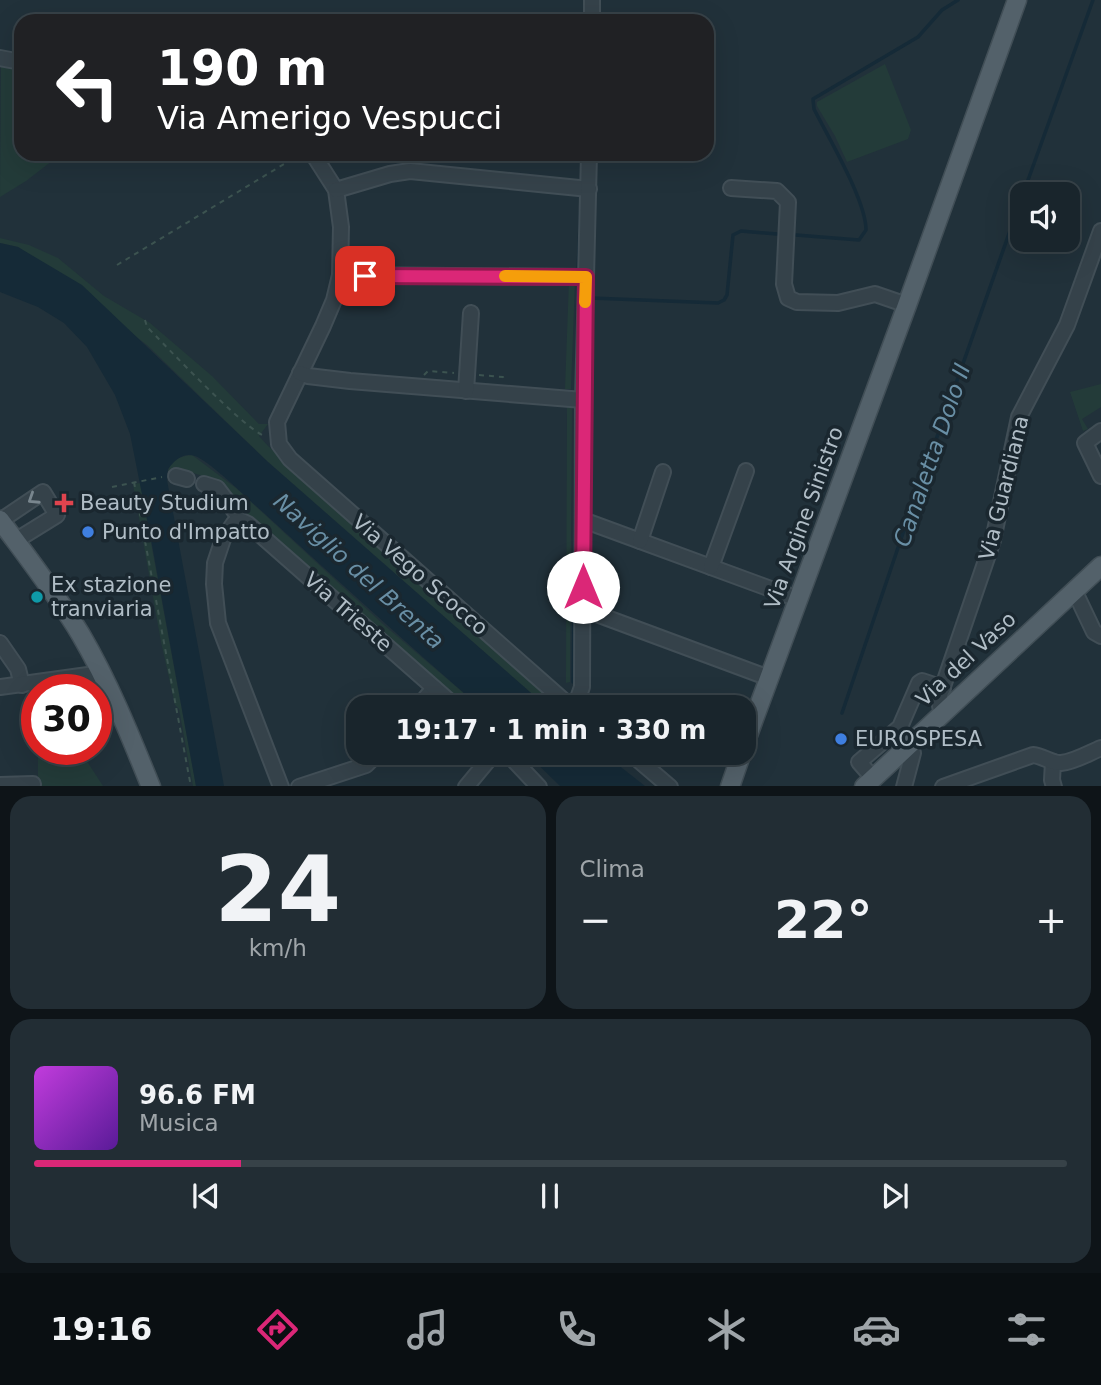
<!DOCTYPE html>
<html lang="it">
<meta charset="utf-8">
<style>
:root{--surface:#19252c;--page:#222d34;--text:#f1f3f6;--muted:#9fa5a9;--line:#374248;--accent:#db2777}
body{margin:0;font-family:"DejaVu Sans",sans-serif;background:var(--page);color:var(--text);height:100vh;display:flex;flex-direction:column;font-size:26px;white-space:nowrap}
*{box-sizing:border-box;margin:0}
p{font-size:23px;color:var(--muted)}
.icon{flex:none;width:38px;height:38px;fill:none;stroke:currentColor;stroke-width:2;stroke-linecap:round;stroke-linejoin:round}
.map{position:relative;height:786px;overflow:hidden}
.drawer{display:flex;flex-direction:column;gap:10px;padding:10px;background:#0e1418;flex:1}
.drawer>*{flex:none}
.top-card{position:absolute;left:14px;top:14px;width:700px;height:147px;border-radius:21px;box-shadow:0 7px 28px #0002,0 0 0 2px var(--line);background:#202124;color:#fff;overflow:hidden}
.tools{position:absolute;left:1010px;top:182px;display:grid;gap:14px}
.tools a{display:grid;place-items:center;width:70px;height:70px;border-radius:14px;background:var(--surface);box-shadow:0 7px 28px #0002,0 0 0 2px var(--line);font-size:35px}
.speed{position:absolute;left:21px;top:674px;display:flex;gap:14px;font-size:35px;font-weight:700;text-align:center}
.speed>*{display:grid;place-content:center;width:91px;height:91px;border-radius:50%;background:var(--surface);box-shadow:0 7px 28px #0002,0 0 0 2px var(--line);line-height:1}
.speed .limit{border:10px solid #d22;background:#fff;color:#111}
.pin{position:absolute;display:grid;place-items:center;width:60px;height:60px;color:#fff;margin:-30px;border-radius:14px;box-shadow:0 4px 10px #0006}
.me{position:absolute;width:77px;margin:-38px;rotate:0deg;stroke-linejoin:round;filter:drop-shadow(0 0 5px #0008)}
.turn{display:flex;align-items:center;gap:24px;height:147px;padding:0 28px;font-size:32px}
.turn .icon{width:91px;height:91px;stroke-width:2.5}
.turn b{display:block;font-size:49px;line-height:60px}
.big{font-size:52px;font-weight:600;line-height:1.1}
.drawer .tile{flex:1;display:flex;flex-direction:column;justify-content:center;gap:10px;min-width:0;padding:0 24px;border-radius:21px;background:var(--page)}
.drawer .dial{align-items:center;gap:0}
.dial b{font-size:91px;line-height:1}
.song{display:flex;align-items:center;gap:21px}
.cover{width:84px;height:84px;border-radius:10px;background:linear-gradient(135deg,hsl(290 70% 55%),hsl(270 70% 35%))}
.played{height:7px;border-radius:4px;background:linear-gradient(90deg,var(--accent) 20%,var(--line) 20%)}
.keys{display:flex;justify-content:space-around;direction:ltr}
.heat{display:flex;justify-content:space-between;align-items:center;font-size:38px;direction:ltr}
.drawer .tiles{flex:1;display:grid;gap:10px;grid-template-columns:1fr 1fr}
.tile:last-child{grid-column:span 2}
.trip{position:absolute;left:346px;top:695px;width:410px;height:70px;border-radius:21px;background:var(--surface);box-shadow:0 7px 28px #0002,0 0 0 2px var(--line);font-weight:600;line-height:70px;text-align:center}
.menu{display:flex;height:112px;justify-content:space-around;align-items:center;background:#0a0f12;color:var(--muted)}
.menu .icon{width:49px;height:49px}
.menu .current{color:var(--accent)}
.menu b{font-size:32px;color:var(--text)}
.map>svg:first-child{display:block}
.green{fill:#233b39}
.water{fill:#152a37}
.lines{fill:none;stroke-linecap:round;stroke-linejoin:round}
.stream{stroke:#152a37;stroke-width:3.5}
.minor-casing{stroke:#414e56;stroke-width:18}
.major-casing{stroke:#414e56;stroke-width:21}
.path{stroke:#3c5350;stroke-width:2;stroke-dasharray:5 5;stroke-linecap:butt}
.minor{stroke:#35424a;stroke-width:14}
.major{stroke:#53616a;stroke-width:18}
.oneway{stroke:#79868e}
.route-casing{stroke:#8e194d;stroke-width:18}
.route{stroke:#db2777;stroke-width:12}
.slow{stroke:#f59e0b;stroke-width:12}
.health-dot{fill:#e0444e;stroke:#1a272f;stroke-width:2.5}
.shop-dot{fill:#3f7fe0;stroke:#1a272f;stroke-width:2.5}
.culture-dot{fill:#0f9aa8;stroke:#1a272f;stroke-width:2.5}
.labels{text-anchor:middle;dominant-baseline:central;stroke-width:7;stroke-linejoin:round;paint-order:stroke}
.street-label{font-size:21px;fill:#b0bdc6;stroke:#1a272f}
.poi-label{font-size:21px;fill:#b0bdc6;stroke:#1a272f;text-anchor:start}
.water-label{font-size:23px;font-style:italic;fill:#698fa5;stroke:#1a272f}
</style>
<div class="map">
<svg width="1101" height="787" viewBox="0 0 1101 787">
<rect width="100%" height="100%" fill="#21313a"/>
<g class="green">
<path d="M1,63L21,66V154H61L26,181L0,197Z"/>
<path d="M885,64L911,130L908,139L847,162L835,136L817,106V102Z"/>
<path d="M0,238L29,245L58,258L104,296L150,323L212,376L259,424H268L259,436L268,446L563,707H547L268,462L147,345L18,247L0,243Z"/>
<path d="M569,280L575,281L571,389H565Z"/>
<path d="M1101,384V407L1082,419L1088,429L1083,431L1070,392Z"/>
<path d="M567,405H572L570,682L566,683Z"/>
<path d="M192,455L236,488L384,625L480,707H462L206,481V477L190,472L188,477L168,473C170,460 180,456 192,455Z"/>
<path d="M140,483L196,786H193L179,709L175,705L161,642L133,484Z"/>
<path d="M38,749H79L103,786H38Z"/>
</g>
<g class="water">
<path d="M0,243L18,247L82,285L268,462L547,707H480C407,644 336,579 265,514C251,502 210,461 195,456C183,452 175,460 168,469L167,480L224,786H196L150,534L130,434L115,395L87,347L64,323L38,307L0,292Z"/>
<path d="M526,753H603L645,786H560Z"/>
</g>
<g class="lines">
<g class="stream">
<path d="M1023,194L1093,0"/>
<path d="M796,235L859,240L866,230C866,200 828,137 814,109L813,99L918,37L942,10L958,0"/>
<path d="M578,274L581,201"/>
<path d="M591,298L718,303L724,300L727,295L733,235L741,231L777,234"/>
<path d="M577,365L578,282"/>
<path d="M573,682L576,443"/>
<path d="M842,713L903,533L1022,197"/>
</g>
<defs>
<g id="minor">
<path d="M592,21V0"/>
<path d="M0,58L21,62"/>
<path d="M313,154L336,190L341,227L340,275L334,300L323,326L277,422L279,444L290,459L571,707"/>
<path d="M731,188L777,191L788,202L784,284L788,298L797,302L838,303L875,294L907,305"/>
<path d="M336,190L390,174L410,171L589,189"/>
<path d="M340,275L586,277"/>
<path d="M300,373L308,376L350,381L583,400"/>
<path d="M466,391L471,313"/>
<path d="M1101,431L1085,443L1101,476"/>
<path d="M176,476L187,479"/>
<path d="M204,484L217,488L236,513"/>
<path d="M583,520L798,599"/>
<path d="M0,521L43,492L57,515L15,541"/>
<path d="M640,541L663,472"/>
<path d="M711,567L746,471"/>
<path d="M1074,590L1094,632L1101,636"/>
<path d="M583,609L769,678"/>
<path d="M0,643L18,669L22,685"/>
<path d="M0,687L95,674L101,671"/>
<path d="M418,707L434,688"/>
<path d="M571,707L578,698L582,687L583,400L589,154"/>
<path d="M943,712L940,706V695L993,540L1019,417L1067,325L1101,231"/>
<path d="M506,752L539,787"/>
<path d="M629,752L670,787"/>
<path d="M1053,762L1052,780L1054,787"/>
<path d="M873,778L859,762L900,727L919,683L922,681L943,688"/>
<path d="M0,785L33,784"/>
<path d="M281,787L218,623L214,584L215,563L223,539L234,523L242,521L248,524L456,707"/>
<path d="M299,787L366,765L379,752"/>
<path d="M466,787L495,752"/>
<path d="M904,787L913,753L910,743"/>
<path d="M943,787L1033,755C1043,756 1053,764 1061,763C1074,762 1089,753 1101,748"/>
</g>
<g id="major">
<path d="M0,520C28,558 57,595 81,635C109,683 130,735 151,787"/>
<path d="M744,746L907,305L1017,0"/>
<path d="M730,787L742,752"/>
<path d="M864,787L1101,566"/>
</g>
</defs>
<use href="#minor" class="minor-casing"/>
<use href="#major" class="major-casing"/>
<g class="path">
<path d="M117,265L299,155"/>
<path d="M145,320L147,327C166,346 246,431 265,436"/>
<path d="M424,375L428,371L454,373"/>
<path d="M479,375L503,377L506,382"/>
<path d="M134,482L191,787"/>
<path d="M112,487L162,477"/>
</g>
<use href="#minor" class="minor"/>
<use href="#major" class="major"/>
</g>
<defs><path id="oneway-chevron" d="M-2-3.5L2.5 0L-2 3.5" fill="none" stroke-width="1.6" stroke-linecap="round" stroke-linejoin="round" transform="scale(1.75)"/></defs>
<use class="oneway" href="#oneway-chevron" transform="translate(33 499) rotate(147)"/>
<g class="lines">
<defs>
<path id="route" d="M365,276L586,277L583,587"/>
</defs>
<use href="#route" class="route-casing"/>
<use href="#route" class="route"/>
<path class="slow" d="M505,276L586,277L585,302"/>
</g>
<path class="health-dot" d="M60.5 492.5h7v7h7v7h-7v7h-7v-7h-7v-7h7z"/>
<g class="shop-dot">
<circle cx="88" cy="532" r="7"/>
<circle cx="841" cy="739" r="7"/>
</g>
<circle class="culture-dot" cx="37" cy="597" r="7"/>
<g class="labels">
<g class="street-label">
<text transform="translate(1004 488) rotate(-76)">Via Guardiana</text>
<text transform="translate(804 518) rotate(-70)">Via Argine Sinistro</text>
<text transform="translate(420 575) rotate(41)">Via Vego Scocco</text>
<text transform="translate(348 612) rotate(41)">Via Trieste</text>
<text transform="translate(966 659) rotate(-43)">Via del Vaso</text>
</g>
<g class="poi-label">
<text x="80" y="503">Beauty Studium</text>
<text x="102" y="532">Punto d'Impatto</text>
<text x="51" y="585">Ex stazione<tspan x="51" dy="24">tranviaria</tspan></text>
<text x="855" y="739">EUROSPESA</text>
</g>
<g class="water-label">
<text transform="translate(932 455) rotate(-71)">Canaletta Dolo II</text>
<text transform="translate(359 571) rotate(42)">Naviglio del Brenta</text>
</g>
</g>
</svg>
<div class="tools">
<a><svg class="icon" aria-label="sound" viewBox="0 0 24 24"><path d="M4 9h4l5-4v14l-5-4H4zM17 9q2 3 0 6"/></svg></a>
</div>
<div class="speed"><div class="limit">30</div></div>
<div class="pin" style="left:365px;top:276px;background:#d93025"><svg class="icon" aria-label="arrive" viewBox="0 0 24 24"><path d="M6 21V4h12l-3 4 3 4H6"/></svg></div>
<svg class="me" style="left:583px;top:587px" viewBox="-20 -20 40 40"><circle r="19" fill="#fff"/><path d="M0-13L10 11 0 6-10 11z" fill="#db2777"/></svg>
<div class="trip">19:17 · 1 min · 330 m</div>
<div class="top-card">
<div class="turn"><svg class="icon" aria-label="left" viewBox="0 0 24 24"><path d="M17 20v-9H6M10 6l-5 5 5 5"/></svg><div><b>190 m</b>Via Amerigo Vespucci</div></div>
</div>
</div>
<section class="drawer">
<div class="tiles">
<div class="tile dial"><b>24</b><p>km/h</p></div>
<div class="tile"><p>Clima</p>
<div class="heat"><a>−</a><b class="big">22°</b><a>+</a></div>
</div>
<div class="tile">
<div class="song"><i class="cover"></i><div><b>96.6 FM</b><p>Musica</p></div></div>
<div class="played"></div>
<div class="keys"><svg class="icon" aria-label="previous" viewBox="0 0 24 24"><path d="M18 5L8 12l10 7zM5 5v14"/></svg><svg class="icon" aria-label="pause" viewBox="0 0 24 24"><path d="M8 5v14M16 5v14"/></svg><svg class="icon" aria-label="next" viewBox="0 0 24 24"><path d="M6 5l10 7-10 7zM19 5v14"/></svg></div>
</div>
</div>
</section>
<nav class="menu">
<b>19:16</b>
<svg class="icon current" aria-label="directions" viewBox="0 0 24 24"><path d="M12 3l9 9-9 9-9-9zM9 14v-3h6M13 9l2 2-2 2"/></svg>
<svg class="icon" aria-label="music" viewBox="0 0 24 24"><path d="M9 18V5l10-2v13"/><circle cx="6" cy="18" r="3"/><circle cx="16" cy="16" r="3"/></svg>
<svg class="icon" aria-label="phone" viewBox="0 0 24 24"><path d="M5 4h4l2 5-3 2q2 4 5 5l2-3 5 2v4C11 20 4 13 5 4z"/></svg>
<svg class="icon" aria-label="climate" viewBox="0 0 24 24"><path d="M12 3v18M4 7l16 10M4 17L20 7"/></svg>
<svg class="icon" aria-label="car" viewBox="0 0 24 24"><path d="M5 17H2v-5l4-1 3-4h7l3 4 3 1v5h-3M9 17h6M6 11h13"/><circle cx="7" cy="17" r="2"/><circle cx="17" cy="17" r="2"/></svg>
<svg class="icon" aria-label="filters" viewBox="0 0 24 24"><path d="M4 7h16M4 17h16"/><circle cx="9" cy="7" r="2"/><circle cx="15" cy="17" r="2"/></svg>
</nav>
